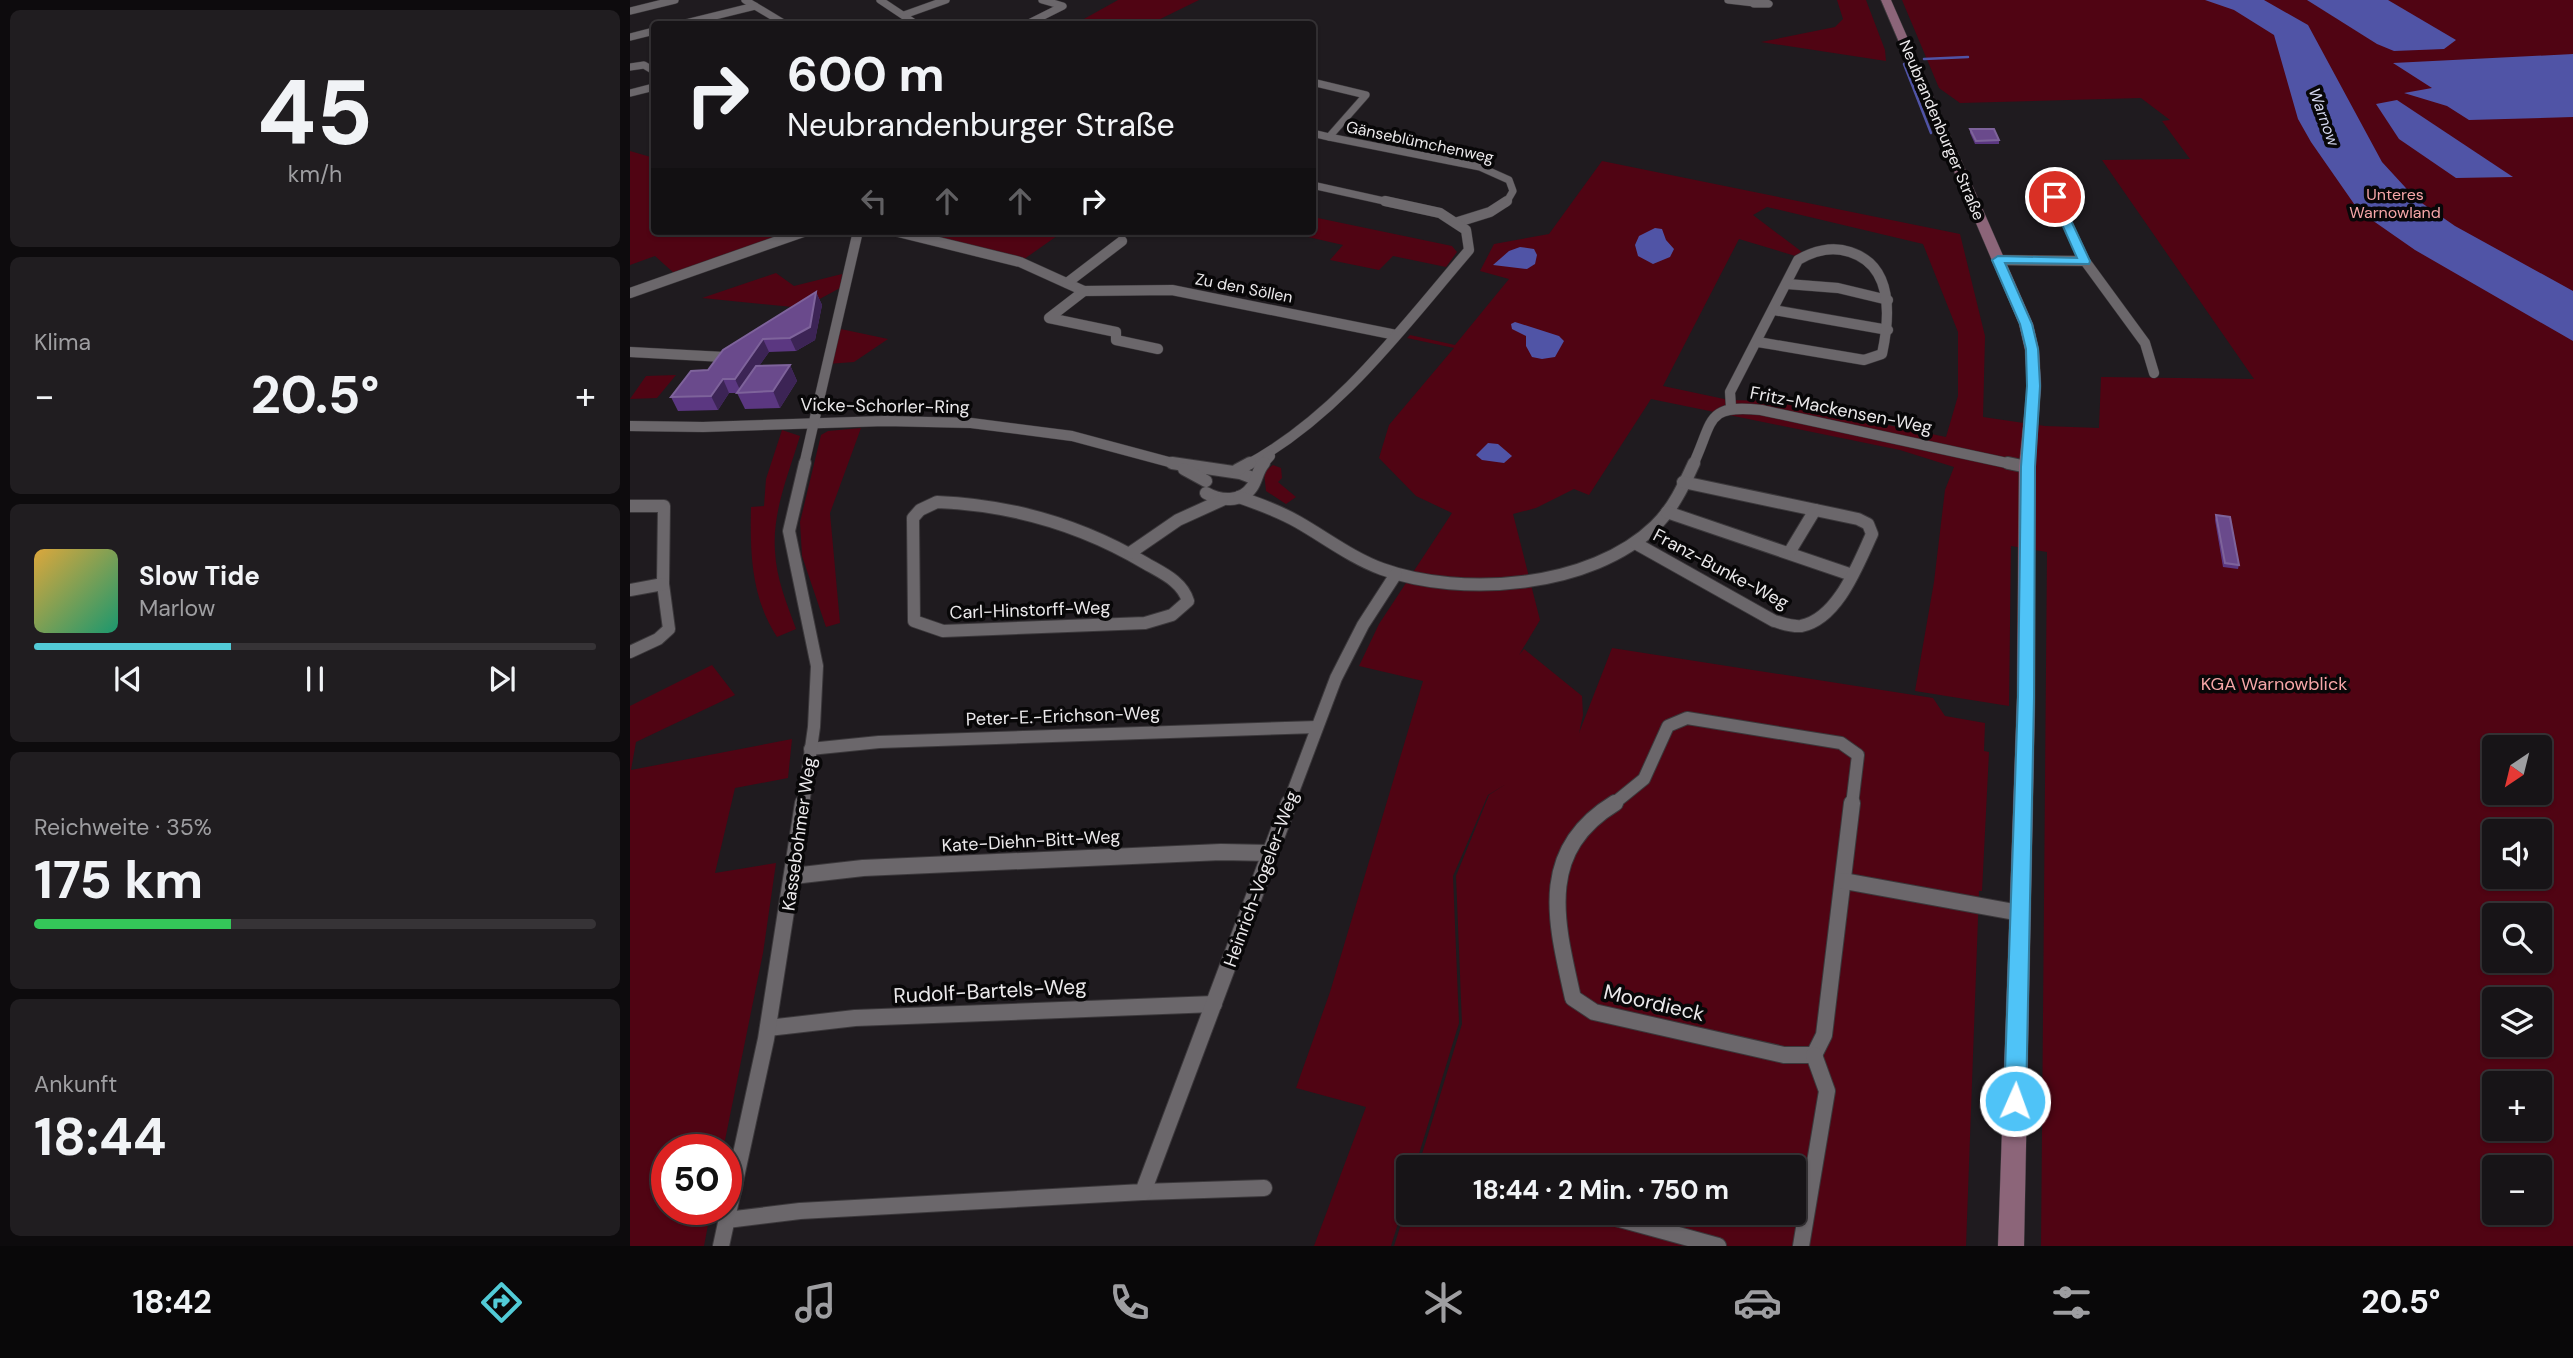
<!DOCTYPE html>
<html lang="de">
<meta charset="utf-8">
<style>
:root{--surface:#171417;--page:#201d20;--text:#f1f3f6;--muted:#9e9ea1;--line:#363336;--accent:#52cbd7}
body{margin:0;font-family:"DM Sans",sans-serif;background:var(--page);color:var(--text);height:100vh;display:flex;flex-direction:column;font-size:26px;white-space:nowrap}
*{box-sizing:border-box;margin:0}
p{font-size:23px;color:var(--muted)}
.icon{flex:none;width:38px;height:38px;fill:none;stroke:currentColor;stroke-width:2;stroke-linecap:round;stroke-linejoin:round}
.map{position:relative;flex:1;overflow:hidden}
.drawer{display:flex;flex-direction:column;gap:10px;padding:10px;background:#0d0b0d;width:630px}
.drawer>*{flex:none}
.top-card{position:absolute;left:21px;top:21px;width:665px;height:214px;border-radius:7px;box-shadow:0 2px 5px #0004,0 0 0 2px var(--line);background:#171417;color:var(--text);overflow:hidden}
.needle{width:46px;rotate:215deg}
.buttons{position:absolute;left:1852px;top:735px;display:grid;gap:14px}
.buttons a{display:grid;place-items:center;width:70px;height:70px;border-radius:7px;background:var(--surface);box-shadow:0 2px 5px #0004,0 0 0 2px var(--line);font-size:35px}
.speed{position:absolute;left:21px;top:1134px;display:flex;gap:14px;font-size:35px;font-weight:700;text-align:center}
.speed>*{display:grid;place-content:center;width:91px;height:91px;border-radius:50%;background:var(--surface);box-shadow:0 2px 5px #0004,0 0 0 2px var(--line);line-height:1}
.speed .limit{border:10px solid #d22;background:#fff;color:#111}
.pin{position:absolute;display:grid;place-items:center;width:60px;height:60px;color:#fff;margin:-30px;border:4px solid #fff;border-radius:50%;box-shadow:0 2px 7px #0007}
.me{position:absolute;width:77px;margin:-38px;rotate:2deg;stroke-linejoin:round;filter:drop-shadow(0 0 5px #0008)}
.turn{display:flex;align-items:center;gap:24px;height:147px;padding:0 21px;font-size:32px}
.turn .icon{width:91px;height:91px;stroke-width:2.5}
.turn b{display:block;font-size:49px;line-height:60px}
.lanes{display:flex;align-items:center;height:66px;padding:0 21px;background:#0003;justify-content:center;gap:35px;direction:ltr}
.lanes .off{opacity:.35}
.big{font-size:52px;font-weight:700;line-height:1.1}
.drawer .tile{flex:1;display:flex;flex-direction:column;justify-content:center;gap:10px;min-width:0;padding:0 24px;border-radius:10px;background:var(--page)}
.drawer .dial{align-items:center;gap:0}
.dial b{font-size:91px;line-height:1}
.song{display:flex;align-items:center;gap:21px}
.cover{width:84px;height:84px;border-radius:10px;background:linear-gradient(135deg,hsl(40 70% 55%),hsl(160 70% 35%))}
.played{height:7px;border-radius:4px;background:linear-gradient(90deg,var(--accent) 35%,var(--line) 35%)}
.keys{display:flex;justify-content:space-around;direction:ltr}
.heat{display:flex;justify-content:space-between;align-items:center;font-size:38px;direction:ltr}
.charge{height:10px;border-radius:5px;background:linear-gradient(90deg,#34c759 35%,var(--line) 0)}
.trip{position:absolute;left:766px;top:1155px;width:410px;height:70px;border-radius:7px;background:var(--surface);box-shadow:0 2px 5px #0004,0 0 0 2px var(--line);font-weight:700;line-height:70px;text-align:center}
.tabs{display:flex;height:112px;justify-content:space-around;align-items:center;background:#090809;color:var(--muted)}
.tabs .icon{width:49px;height:49px}
.tabs .on{color:var(--accent)}
.tabs b{font-size:32px;color:var(--text)}
main{display:flex;flex:1;min-height:0}
.map>svg:first-child{display:block}
.green{fill:#500413;fill-rule:evenodd}
.water{fill:#5054a6}
.lines{fill:none;stroke-linecap:round;stroke-linejoin:round}
.stream{stroke:#5054a6;stroke-width:2.5}
.street-far3-casing{stroke:#3b383b;stroke-width:8}
.street-far2-casing{stroke:#3b383b;stroke-width:11}
.street-far1-casing{stroke:#3b383b;stroke-width:14}
.street-casing{stroke:#3b383b;stroke-width:18}
.secondary-casing{stroke:#3b383b;stroke-width:1}
.street-far3{stroke:#6b676b;stroke-width:7}
.street-far2{stroke:#6b676b;stroke-width:10}
.street-far1{stroke:#6b676b;stroke-width:12}
.street{stroke:#6b676b;stroke-width:16}
.secondary{fill:#8c6579;fill-rule:evenodd}
.wall{fill:#5b3781}
.shaded-wall{fill:#3c2455}
.building{fill:#6a4a8c;stroke:#7e639b;stroke-width:2}
.route{fill:#4fc3f7;stroke:#337fa1;stroke-width:2}
.labels{text-anchor:middle;dominant-baseline:central;stroke-width:7;stroke-linejoin:round;paint-order:stroke}
.far-water-label{font-size:16px;font-style:italic;fill:#d5d8ef;stroke:#080708}
.far-street-label{font-size:16px;fill:#ebe9eb;stroke:#080708}
.far-park-label{font-size:16px;fill:#f6a6a8;stroke:#080708}
.street-label{font-size:18px;fill:#ebe9eb;stroke:#080708}
.park-label{font-size:18px;fill:#f6a6a8;stroke:#080708}
.near-street-label{font-size:21px;fill:#ebe9eb;stroke:#080708}
</style>
<main>
<section class="drawer">
<div class="tile dial"><b>45</b><p>km/h</p></div>
<div class="tile"><p>Klima</p>
<div class="heat"><a>−</a><b class="big">20.5°</b><a>+</a></div>
</div>
<div class="tile">
<div class="song"><i class="cover"></i><div><b>Slow Tide</b><p>Marlow</p></div></div>
<div class="played"></div>
<div class="keys"><svg class="icon" aria-label="previous" viewBox="0 0 24 24"><path d="M18 5L8 12l10 7zM5 5v14"/></svg><svg class="icon" aria-label="pause" viewBox="0 0 24 24"><path d="M8 5v14M16 5v14"/></svg><svg class="icon" aria-label="next" viewBox="0 0 24 24"><path d="M6 5l10 7-10 7zM19 5v14"/></svg></div>
</div>
<div class="tile"><p>Reichweite · 35%</p><b class="big">175 km</b><div class="charge"></div></div>
<div class="tile"><p>Ankunft</p><b class="big">18:44</b></div>
</section>
<div class="map">
<svg width="1943" height="1246" viewBox="0 0 1943 1246">
<rect width="100%" height="100%" fill="#1f1b1f"/>
<g class="green">
<path d="M488,0H569L520,24H445Z"/>
<path d="M1207,0H1236L1255,50L1256,61L1131,42L1205,27L1213,19Z"/>
<path d="M1272,0H1943V1246H1411L1417,552L1381,546L1379,706L1285,691L1304,582L1315,490L1324,467L1270,450L1021,399L959,495L944,489L906,508L883,514L910,620L889,655L894,649L952,696L953,715L949,733L982,648L1303,698L1315,716L1355,723L1354,751L1359,752L1352,891H1349L1336,1246H764L779,1199V1213H1164V1167H788L832,1024L826,876L859,795L876,784L858,795L823,876L829,1023L785,1167H779V1188L761,1246H684L736,1107L666,1088L700,992L793,681L729,666L749,624L822,513L786,496L749,458L759,425L824,348L777,338L780,335L825,345L879,279L850,271L864,244L919,234L972,161L1330,234L1355,336L1353,417L1415,426L1469,428L1471,377L1624,379L1472,160L1560,159L1532,121L1540,120L1511,98L1330,103L1309,88ZM1137,207L1293,244L1328,332V396L1316,437L1141,401L1099,400L1033,386L1109,239L1172,258L1176,255L1123,215ZM1864,747H1909V793H1864ZM1864,831H1909V877H1864ZM1864,915H1909V961H1864ZM1864,999H1909V1045H1864ZM1864,1083H1909V1129H1864ZM1864,1167H1909V1213H1864Z"/>
<path d="M0,151L24,158V231H152V237L45,274L25,256L0,265Z"/>
<path d="M683,217L822,246L827,252L816,267L763,256L749,270L700,260L713,245L652,231H682Z"/>
<path d="M266,231H434L390,262Z"/>
<path d="M146,273L164,286L212,274L210,288L173,308L72,298Z"/>
<path d="M206,328L258,339L224,362L197,364Z"/>
<path d="M46,375L27,398L0,399L16,376Z"/>
<path d="M231,428L200,513L210,623L196,627L172,556L170,522L191,435L198,431Z"/>
<path d="M152,430L170,436C159,473 142,512 145,551C146,578 157,604 166,629L147,637C121,597 120,553 121,507L134,506L136,479Z"/>
<path d="M643,465L651,468L652,478L648,482L666,497L656,504L636,491L634,472Z"/>
<path d="M82,665L105,695L6,742L1,770L162,739L158,778L105,788L85,873L146,863L133,953L93,1150H37V1209H81L74,1246H0V706Z"/>
</g>
<g class="water">
<path d="M1575,0H1634L1678,25L1752,162L1786,199L1825,226L1943,291V341L1785,250L1729,211L1681,142L1668,119L1644,35L1604,10Z"/>
<path d="M1677,0H1758L1826,40L1814,49L1764,51L1747,44Z"/>
<path d="M1943,54V117L1839,120L1817,106L1774,93L1802,88L1763,63Z"/>
<path d="M1767,100L1883,177L1826,178L1769,139L1746,104Z"/>
<path d="M1025,228L1032,229L1036,240L1044,249L1040,257L1023,264L1008,256L1005,245L1009,236Z"/>
<path d="M890,247L904,249L907,255L905,264L897,269L863,265L879,251Z"/>
<path d="M885,322L929,336L934,341L925,357L912,359L902,357L896,346V336L882,329L881,324Z"/>
<path d="M858,443L868,444L882,456L874,463L852,460L846,455Z"/>
</g>
<g class="lines">
<g class="stream">
<path d="M1294,59L1338,57"/>
<path d="M1278,64H1274L1301,133"/>
</g>
<defs>
<g id="street-far3">
<path d="M115,0L155,24"/>
<path d="M250,0L286,24"/>
<path d="M1098,0L1124,3"/>
<path d="M1133,1L1139,4H1124Z"/>
<path d="M0,11L45,0"/>
<path d="M274,15L316,0"/>
<path d="M52,24L125,6"/>
<path d="M397,24L433,6L412,0"/>
<path d="M0,37L24,31"/>
<path d="M0,67L14,65L24,71"/>
<path d="M682,82L736,95L699,137L682,133"/>
<path d="M0,93L24,87"/>
<path d="M699,137L850,167L879,180L883,191L876,203"/>
<path d="M1415,175L1428,203"/>
<path d="M682,185L763,203"/>
</g>
<g id="street-far2">
<path d="M1427,201L1455,261L1515,343L1524,373"/>
<path d="M828,222L860,212L877,201"/>
<path d="M264,231L390,262L454,291L542,290L766,335"/>
<path d="M1368,260L1455,261"/>
<path d="M437,283L492,241"/>
<path d="M1157,284L1208,288L1258,300"/>
<path d="M454,291L419,318L486,332V340L528,349"/>
<path d="M0,293L176,231"/>
<path d="M1144,310L1258,330"/>
<path d="M0,352L94,357"/>
<path d="M1101,407L1100,392L1168,260C1183,251 1202,246 1220,252C1264,266 1260,317 1252,354L1234,360L1128,342"/>
<path d="M0,426L73,427L255,421L341,423L442,436L550,465"/>
<path d="M174,465L228,231"/>
<path d="M617,465C709,415 772,328 839,250L836,230L810,213L755,201"/>
<path d="M632,465L640,456"/>
<path d="M1063,465C1084,420 1075,404 1131,410L1386,465"/>
</g>
<g id="street-far1">
<path d="M542,463L610,473L623,478"/>
<path d="M1378,463L1397,467"/>
<path d="M554,469L576,481"/>
<path d="M607,470L620,463"/>
<path d="M576,493C590,501 611,503 622,487C627,480 627,471 634,463"/>
<path d="M609,497C629,504 649,511 668,522C696,538 722,558 752,569C832,598 961,588 1025,526C1043,509 1054,485 1064,463"/>
<path d="M307,502C381,505 451,525 515,563C532,573 552,581 558,601L542,615L515,623L313,631L284,621L283,518L290,510Z"/>
<path d="M0,506H34L33,584L39,629L28,639L0,652"/>
<path d="M1037,512L1222,575"/>
<path d="M1005,543L1144,621C1152,623 1162,627 1171,626C1208,619 1228,564 1242,534L1238,524L1228,519L1053,482"/>
<path d="M500,553L548,520L592,500"/>
<path d="M1159,553L1185,510"/>
<path d="M0,590L33,584"/>
<path d="M180,749L249,742L687,727"/>
<path d="M173,805L184,727L187,666L159,531L175,463"/>
<path d="M658,805L706,678L733,625L766,574"/>
<path d="M982,805L1014,779L1038,726L1057,718L1211,743L1228,755L1222,805"/>
</g>
<g id="street">
<path d="M985,803C906,851 926,922 943,998L964,1012L1154,1055H1184L1194,1035L1222,803"/>
<path d="M163,876L233,868L591,852L640,853"/>
<path d="M1214,881L1390,913"/>
<path d="M138,1028L225,1018L584,1004"/>
<path d="M513,1192L634,1188"/>
<path d="M968,1213L1088,1246"/>
<path d="M97,1220L170,1211L513,1192L659,803"/>
<path d="M91,1246L136,1039L173,803"/>
<path d="M1171,1246L1197,1091L1184,1055"/>
</g>
<path id="secondary" d="M1251,0H1261L1403,324L1409,350L1411,386L1405,467V697L1394,1246H1368L1387,697L1389,467L1397,386L1395,350L1389,324Z"/>
</defs>
<use href="#street-far3" class="street-far3-casing"/>
<use href="#street-far2" class="street-far2-casing"/>
<use href="#street-far1" class="street-far1-casing"/>
<use href="#street" class="street-casing"/>
<use href="#secondary" class="secondary-casing"/>
<use href="#street-far3" class="street-far3"/>
<use href="#street-far2" class="street-far2"/>
<use href="#street-far1" class="street-far1"/>
<use href="#street" class="street"/>
<use href="#secondary" class="secondary"/>
</g>
<g class="wall">
<path d="M1340,129L1369,140V144H1345L1340,133Z"/>
<path d="M186,292L192,305L185,340L166,351L139,352L129,366L160,365L167,381L150,408L115,409L107,393H99L88,410L48,411L41,397Z"/>
<path d="M1586,515L1609,565L1608,569L1593,567L1585,520Z"/>
</g>
<g class="shaded-wall">
<path d="M186,292L192,305L185,340L166,351L160,338Z"/>
<path d="M133,339L139,352L111,392L105,379Z"/>
<path d="M160,365L167,381L150,408L143,391Z"/>
<path d="M93,379L99,393L88,410L81,396Z"/>
</g>
<g class="building">
<path d="M1340,129H1364L1369,140L1346,141Z"/>
<path d="M186,292L180,327L160,338L133,339L105,379H93L81,396L41,397L61,371L78,370L93,350Z"/>
<path d="M160,365L143,391L107,393L126,366Z"/>
<path d="M1586,515L1600,517L1609,565L1595,563Z"/>
</g>
<path class="route" d="M1425,193L1430,197L1460,261L1459,264L1375,263L1402,324L1408,349L1410,386L1405,467L1404,697L1396,1101L1393,1108L1385,1111L1378,1108L1374,1101L1388,697L1391,467L1397,386L1396,349L1390,324L1362,260L1368,256L1447,258L1420,197Z"/>
<g class="labels">
<g class="far-water-label">
<text transform="translate(1694 117) rotate(70)">Warnow</text>
</g>
<g class="far-street-label">
<text transform="translate(1312 130) rotate(67)">Neubrandenburger Straße</text>
<text transform="translate(790 142) rotate(12)">Gänseblümchenweg</text>
<text transform="translate(614 288) rotate(11)">Zu den Söllen</text>
</g>
<g class="far-park-label">
<text x="1765" y="194">Unteres<tspan x="1765" dy="18">Warnowland</tspan></text>
</g>
<g class="street-label">
<text transform="translate(255 406) rotate(1)">Vicke-Schorler-Ring</text>
<text transform="translate(1211 410) rotate(11)">Fritz-Mackensen-Weg</text>
<text transform="translate(1091 569) rotate(28)">Franz-Bunke-Weg</text>
<text transform="translate(400 610) rotate(-2)">Carl-Hinstorff-Weg</text>
<text transform="translate(433 716) rotate(-2)">Peter-E.-Erichson-Weg</text>
<text transform="translate(169 834) rotate(-82)">Kassebohmer Weg</text>
<text transform="translate(401 841) rotate(-3)">Kate-Diehn-Bitt-Weg</text>
<text transform="translate(631 879) rotate(-70)">Heinrich-Vogeler-Weg</text>
</g>
<g class="park-label">
<text x="1644" y="684">KGA Warnowblick</text>
</g>
<g class="near-street-label">
<text transform="translate(360 991) rotate(-3)">Rudolf-Bartels-Weg</text>
<text transform="translate(1024 1003) rotate(13)">Moordieck</text>
</g>
</g>
</svg>
<div class="buttons">
<a><svg class="needle" viewBox="-14 -14 28 28"><path d="M0-13l5 13h-10z" fill="#e53935"/><path d="M0 13l5-13h-10z" fill="#9e9ea1"/></svg></a>
<a><svg class="icon" aria-label="sound" viewBox="0 0 24 24"><path d="M4 9h4l5-4v14l-5-4H4zM17 9q2 3 0 6"/></svg></a>
<a><svg class="icon" aria-label="search" viewBox="0 0 24 24"><circle cx="10" cy="10" r="6"/><path d="M15 15l6 6"/></svg></a>
<a><svg class="icon" aria-label="layers" viewBox="0 0 24 24"><path d="M12 4l9 5-9 5-9-5zM3 14l9 5 9-5"/></svg></a>
<a>+</a>
<a>−</a>
</div>
<div class="speed"><div class="limit">50</div></div>
<div class="pin" style="left:1425px;top:197px;background:#d93025"><svg class="icon" aria-label="arrive" viewBox="0 0 24 24"><path d="M6 21V4h12l-3 4 3 4H6"/></svg></div>
<svg class="me" style="left:1385px;top:1101px" viewBox="-20 -20 40 40"><circle r="17" fill="#4fc3f7" stroke="#fff" stroke-width="3"/><path d="M0-11L8 9 0 5-8 9z" fill="#fff"/></svg>
<div class="trip">18:44 · 2 Min. · 750 m</div>
<div class="top-card">
<div class="turn"><svg class="icon" aria-label="right" viewBox="0 0 24 24"><path d="M7 20v-9h11M14 6l5 5-5 5"/></svg><div><b>600 m</b>Neubrandenburger Straße</div></div>
<div class="lanes"><svg class="icon off" aria-label="left" viewBox="0 0 24 24"><path d="M17 20v-9H6M10 6l-5 5 5 5"/></svg><svg class="icon off" aria-label="ahead" viewBox="0 0 24 24"><path d="M12 20V5M6 11l6-6 6 6"/></svg><svg class="icon off" aria-label="ahead" viewBox="0 0 24 24"><path d="M12 20V5M6 11l6-6 6 6"/></svg><svg class="icon" aria-label="right" viewBox="0 0 24 24"><path d="M7 20v-9h11M14 6l5 5-5 5"/></svg></div>
</div>
</div>
</main>
<nav class="tabs">
<b>18:42</b>
<svg class="icon on" aria-label="directions" viewBox="0 0 24 24"><path d="M12 3l9 9-9 9-9-9zM9 14v-3h6M13 9l2 2-2 2"/></svg>
<svg class="icon" aria-label="music" viewBox="0 0 24 24"><path d="M9 18V5l10-2v13"/><circle cx="6" cy="18" r="3"/><circle cx="16" cy="16" r="3"/></svg>
<svg class="icon" aria-label="phone" viewBox="0 0 24 24"><path d="M5 4h4l2 5-3 2q2 4 5 5l2-3 5 2v4C11 20 4 13 5 4z"/></svg>
<svg class="icon" aria-label="climate" viewBox="0 0 24 24"><path d="M12 3v18M4 7l16 10M4 17L20 7"/></svg>
<svg class="icon" aria-label="car" viewBox="0 0 24 24"><path d="M5 17H2v-5l4-1 3-4h7l3 4 3 1v5h-3M9 17h6M6 11h13"/><circle cx="7" cy="17" r="2"/><circle cx="17" cy="17" r="2"/></svg>
<svg class="icon" aria-label="filters" viewBox="0 0 24 24"><path d="M4 7h16M4 17h16"/><circle cx="9" cy="7" r="2"/><circle cx="15" cy="17" r="2"/></svg>
<b>20.5°</b>
</nav>
